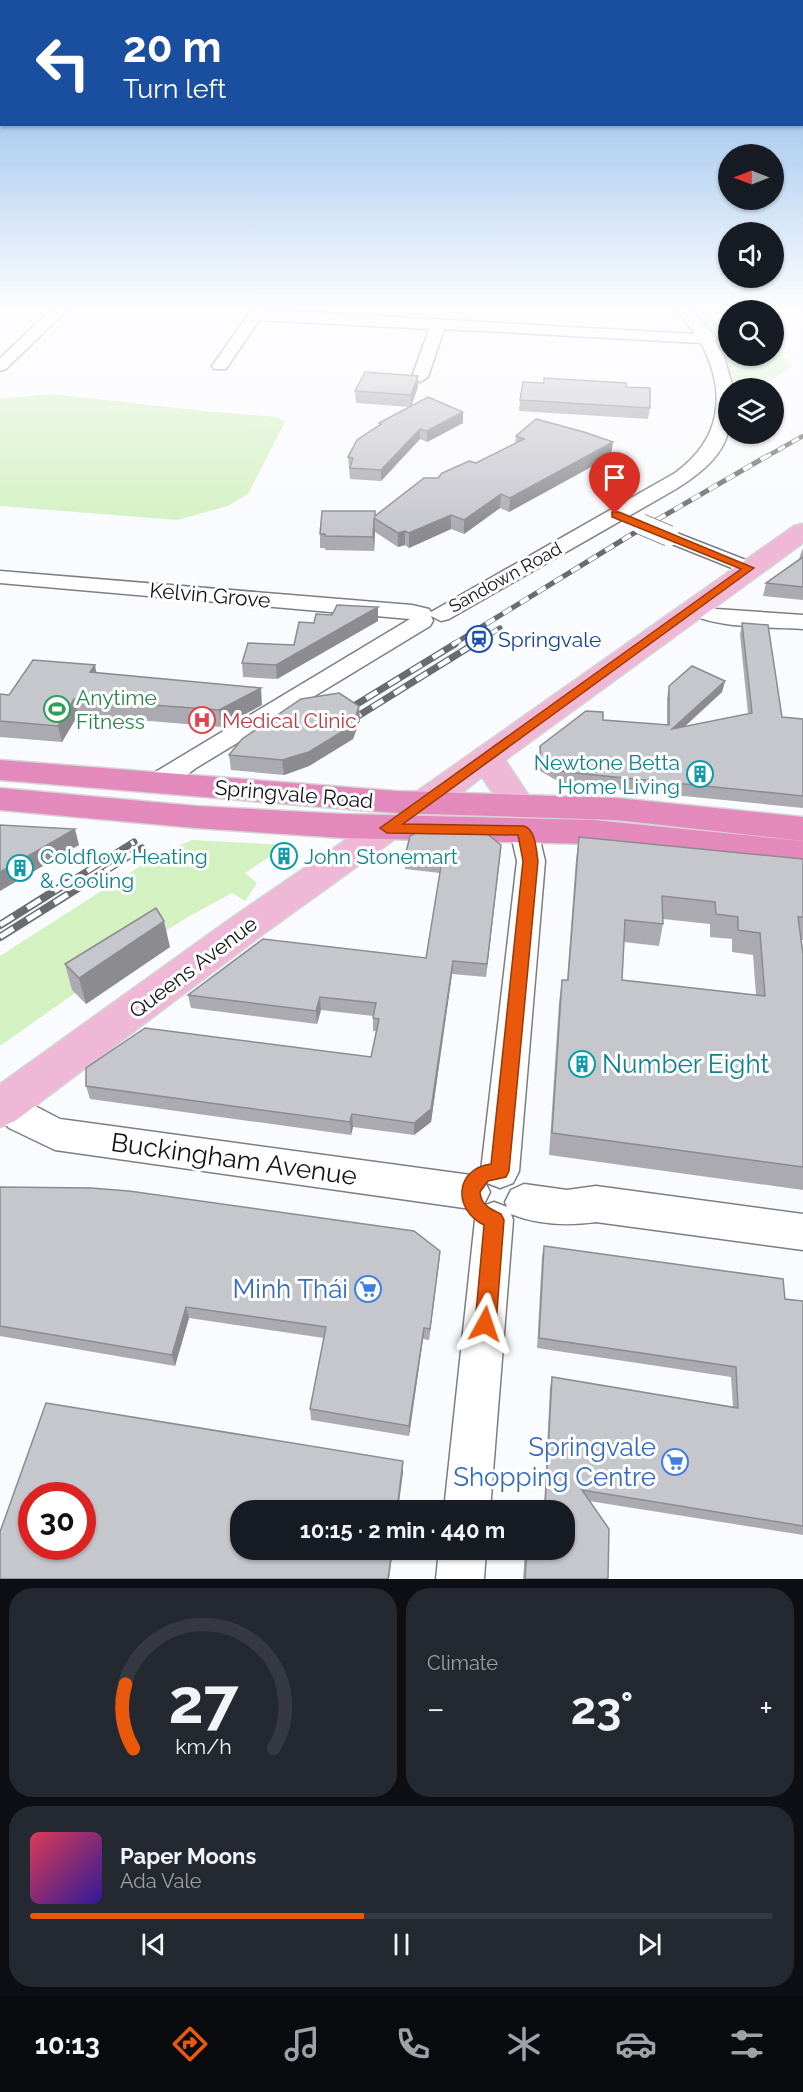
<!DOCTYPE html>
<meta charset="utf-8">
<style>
:root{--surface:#171b24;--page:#242831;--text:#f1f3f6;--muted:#9ea1a6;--line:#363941;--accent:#ea580c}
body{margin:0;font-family:Raleway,sans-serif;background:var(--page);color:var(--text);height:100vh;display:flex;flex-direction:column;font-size:22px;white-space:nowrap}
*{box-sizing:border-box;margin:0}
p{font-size:20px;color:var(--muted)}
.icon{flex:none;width:33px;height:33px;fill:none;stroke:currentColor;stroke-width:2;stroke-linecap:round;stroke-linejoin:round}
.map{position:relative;height:1579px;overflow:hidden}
.panel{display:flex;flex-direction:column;gap:9px;padding:9px;background:#0d0f14;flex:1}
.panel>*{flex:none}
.top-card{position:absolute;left:0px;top:0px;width:804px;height:126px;box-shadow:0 2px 4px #0004;background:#1a4fa0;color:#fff;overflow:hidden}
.needle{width:39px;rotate:270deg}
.fabs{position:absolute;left:718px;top:144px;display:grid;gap:12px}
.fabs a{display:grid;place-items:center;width:66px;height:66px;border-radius:50%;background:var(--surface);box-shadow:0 2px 4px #0004;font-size:30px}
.speed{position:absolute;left:18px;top:1482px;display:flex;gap:12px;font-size:30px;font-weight:700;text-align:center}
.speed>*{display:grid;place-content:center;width:78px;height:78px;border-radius:50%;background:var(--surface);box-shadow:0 2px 4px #0004;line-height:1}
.speed .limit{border:9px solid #d22;background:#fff;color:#111}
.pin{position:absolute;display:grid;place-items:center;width:51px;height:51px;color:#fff;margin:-62px -26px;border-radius:50% 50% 50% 0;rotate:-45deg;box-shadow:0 0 6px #0007}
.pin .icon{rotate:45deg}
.me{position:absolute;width:66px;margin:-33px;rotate:5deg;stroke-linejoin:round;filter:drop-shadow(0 0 4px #0008)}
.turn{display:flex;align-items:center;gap:21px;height:126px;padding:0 24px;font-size:27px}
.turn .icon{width:78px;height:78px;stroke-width:2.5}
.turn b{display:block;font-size:42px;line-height:51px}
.big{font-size:45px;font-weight:700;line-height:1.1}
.panel .tile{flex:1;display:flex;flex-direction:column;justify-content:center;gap:9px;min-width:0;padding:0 21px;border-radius:24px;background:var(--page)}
.panel .dial{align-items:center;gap:0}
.dial svg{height:156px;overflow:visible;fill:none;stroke:var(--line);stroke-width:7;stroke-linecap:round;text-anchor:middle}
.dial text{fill:var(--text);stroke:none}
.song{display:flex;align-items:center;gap:18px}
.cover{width:72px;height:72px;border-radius:9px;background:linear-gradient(135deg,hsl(350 70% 55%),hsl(250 70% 35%))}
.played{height:6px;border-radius:3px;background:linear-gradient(90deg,var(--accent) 45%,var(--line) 45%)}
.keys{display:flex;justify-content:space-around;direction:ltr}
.heat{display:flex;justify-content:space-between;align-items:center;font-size:33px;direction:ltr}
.panel .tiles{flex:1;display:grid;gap:9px;grid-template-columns:1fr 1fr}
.tile:last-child{grid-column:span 2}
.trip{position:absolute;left:230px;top:1500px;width:345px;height:60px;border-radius:24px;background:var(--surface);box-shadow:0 2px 4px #0004;font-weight:700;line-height:60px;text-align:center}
.tabs{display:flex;height:96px;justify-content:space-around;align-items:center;background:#090b0e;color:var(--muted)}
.tabs .icon{width:42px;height:42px}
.tabs .selected{color:var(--accent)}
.tabs b{font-size:27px;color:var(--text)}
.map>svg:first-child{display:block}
.green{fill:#d4f1c2}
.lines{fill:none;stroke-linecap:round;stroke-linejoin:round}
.minor-casing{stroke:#7c7e85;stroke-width:3}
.major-casing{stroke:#d4d5d5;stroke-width:3}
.highway-casing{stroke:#d4d5d5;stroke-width:3}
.minor{fill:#fff;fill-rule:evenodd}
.major{fill:#efb8d7;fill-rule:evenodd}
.highway{fill:#e489bc;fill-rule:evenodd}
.rail-far3-casing{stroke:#6a6b6e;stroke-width:4.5}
.rail-far2-casing{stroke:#6a6b6e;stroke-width:5}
.rail-far1-casing{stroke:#6a6b6e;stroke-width:7}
.rail-casing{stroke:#6a6b6e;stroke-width:8}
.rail-far3{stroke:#fff;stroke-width:3;stroke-dasharray:8;stroke-linecap:butt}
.rail-far2{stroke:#fff;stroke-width:4;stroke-dasharray:10;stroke-linecap:butt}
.rail-far1{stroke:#fff;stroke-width:4.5;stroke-dasharray:13;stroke-linecap:butt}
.rail{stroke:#fff;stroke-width:5;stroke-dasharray:16;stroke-linecap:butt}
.minor-bridge-casing{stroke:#7c7e85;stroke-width:22;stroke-linecap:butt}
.minor-bridge{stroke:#fff;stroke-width:20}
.wall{fill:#aaaab0;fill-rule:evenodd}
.shaded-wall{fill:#8b8b90}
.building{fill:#c6c6cd;stroke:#8b8b90;stroke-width:1.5;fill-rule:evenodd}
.route{fill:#ea580c;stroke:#983908;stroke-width:1.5}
.labels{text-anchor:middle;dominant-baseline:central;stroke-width:6;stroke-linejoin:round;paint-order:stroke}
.far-street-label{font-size:18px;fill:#121316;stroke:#fff}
.street-label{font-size:21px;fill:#121316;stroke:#fff}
.transit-label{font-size:21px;fill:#164399;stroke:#fff;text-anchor:start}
.leisure-label{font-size:21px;fill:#27864d;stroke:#fff;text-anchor:start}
.health-label{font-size:21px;fill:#be3a42;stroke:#fff;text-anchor:start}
.culture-label{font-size:21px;fill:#0d838f;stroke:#fff;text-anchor:start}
.near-culture-label{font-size:26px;fill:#0d838f;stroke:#fff;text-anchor:start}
.near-street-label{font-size:26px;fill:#121316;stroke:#fff}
.near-shop-label{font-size:26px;fill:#366cbe;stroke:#fff;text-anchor:end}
</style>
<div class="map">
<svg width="803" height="1579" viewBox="0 0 803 1579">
<rect width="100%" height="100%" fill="#fafbfe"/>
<g class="green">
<path d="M692,309H746L729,310V356H774V343L791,366C770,383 763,388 735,388C727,357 714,333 692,309Z"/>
<path d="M52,394L204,411L277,417L285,422L248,494L228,506L177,520L0,506V399Z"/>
<path d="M192,840L287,845L245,873L257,883L245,901L232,893L188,917L73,989L75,993L0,1046V956L156,856Z"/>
</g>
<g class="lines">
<defs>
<g id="minor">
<path d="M52,309H68L6,369L0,371V358Z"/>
<path d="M252,309L695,334L676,309H691L717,339L715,341L724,357L733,388H729C729,401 730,414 729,426C726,455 698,475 676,489L449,619L441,621L431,616L433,621L430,626L196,768C181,779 166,794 147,789L143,783L147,777L410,619L0,583V571L412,605L429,609L431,612L675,473C722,439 727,392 701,343L444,329L428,377L420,382L412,377L429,329L259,320L226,369H214L212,366Z"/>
<path d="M669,530L756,564L760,568L756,572L749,574L742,572L662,540L659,536L662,532Z"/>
<path d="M696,601L716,609L803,615V629C778,627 699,629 685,608L688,603Z"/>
<path d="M524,821L534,824L538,831L545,861L519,1171L513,1183L500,1188L487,1183L481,1171L517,861L510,831L514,824Z"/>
<path d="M8,1087L20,1091L35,1106L60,1119L471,1175L484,1180L490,1192L484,1204L471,1209L55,1150L9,1128L0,1118V1090Z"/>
<path d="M524,1184L567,1190L596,1186L803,1214V1250L596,1222C567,1226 539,1225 511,1214L513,1220L490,1510H444L475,1220L480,1207L494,1202L507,1207L505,1202L511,1190Z"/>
<path d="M439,1550H486L484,1579H436Z"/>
</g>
<g id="major">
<path d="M803,524V543L505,760L535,805L530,813L518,816L506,813L482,777C461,792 439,818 412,811L407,803L412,795L794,526Z"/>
<path d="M387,816L399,820L404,828L399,836L259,937L15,1121L0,1127V1084L233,917L375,820Z"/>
</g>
<g id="highway">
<path d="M0,760L396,791L617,798L803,817V841L617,820L396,813L0,780Z"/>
<path d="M0,788L196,806L343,814L593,820L803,841V865L593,844L343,838L196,828L0,810Z"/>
</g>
</defs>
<use href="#minor" class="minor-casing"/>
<use href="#major" class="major-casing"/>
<use href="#highway" class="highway-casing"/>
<use href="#minor" class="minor"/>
<use href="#major" class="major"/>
<use href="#highway" class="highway"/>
<defs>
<path id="rail-far3" d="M764,458L803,436"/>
<g id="rail-far2">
<path d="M452,645L629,536L767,456"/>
<path d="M472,645L500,628"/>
</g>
<g id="rail-far1">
<path d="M344,712L455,644"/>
<path d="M350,721L474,644"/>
<path d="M65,885L134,842"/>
<path d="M83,885L142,848"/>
</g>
<g id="rail">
<path d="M0,925L67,883"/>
<path d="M0,937L86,883"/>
</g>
</defs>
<use href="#rail-far3" class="rail-far3-casing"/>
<use href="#rail-far2" class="rail-far2-casing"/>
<use href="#rail-far1" class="rail-far1-casing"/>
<use href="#rail" class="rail-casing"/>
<use href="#rail-far3" class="rail-far3"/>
<use href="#rail-far2" class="rail-far2"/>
<use href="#rail-far1" class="rail-far1"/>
<use href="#rail" class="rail"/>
<defs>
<path id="minor-bridge" d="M641,524L669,536"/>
</defs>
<use href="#minor-bridge" class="minor-bridge-casing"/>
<use href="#minor-bridge" class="minor-bridge"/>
</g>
<g class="wall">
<path d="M418,376V387L411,406L463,423L427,442L420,439L381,481L350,479L348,457L379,425V423L410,407L356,403L355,391Z"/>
<path d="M626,387L650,408L648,419L519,411L520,400Z"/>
<path d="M516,436L611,456L509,512L500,508L464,534L451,529L409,548L405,545L398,547L375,532L374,551L325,550V548H320V534L375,516L438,478L476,463L515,444Z"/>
<path d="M803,549V600L763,596L766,583L799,559L802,550Z"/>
<path d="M378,621L277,679L243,677L242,663L294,645L314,623Z"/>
<path d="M742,623L782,717L803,719V808L563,784L540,771L539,758L540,746L603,720L667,725V698L669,686L725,681L722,692L685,726L748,714L740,635Z"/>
<path d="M97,673L262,705L221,727L78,715L62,742L0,737V694L9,695Z"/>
<path d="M360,720L353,739L309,766L284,775L231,770L229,755Z"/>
<path d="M579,837L803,859V940H801L803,954V1190L549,1155L559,1002L562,980H567L576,859ZM663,919L710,924V937L732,939V952L753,955L756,995L622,980L624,942L659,946L663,924Z"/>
<path d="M501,845L486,977L452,974L431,1122L414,1135L353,1127L351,1135L90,1099L86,1086L371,1057L376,1031H373V1016L321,1010L317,1024L191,1008L188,995L426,958L440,873L405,869V856Z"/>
<path d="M170,947L86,1004L72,990L65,964Z"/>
<path d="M0,1187L440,1251L439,1262L429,1340L423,1339L409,1436L311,1420L310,1409L324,1338L189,1318L175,1366L0,1336Z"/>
<path d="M544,1246L785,1299L803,1301V1535L589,1501L608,1579H523L525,1550H564V1510H528L530,1505L544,1507L550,1387L552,1377L733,1407L731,1377L537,1348L542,1256Z"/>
</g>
<g class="shaded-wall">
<path d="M418,376V387L411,407V395Z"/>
<path d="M463,412V423L427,442V431Z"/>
<path d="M420,429V439L381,481V470Z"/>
<path d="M613,442L611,456L509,512L510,498Z"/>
<path d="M501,494L500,508L464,534V520Z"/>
<path d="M451,515V529L409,548V533Z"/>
<path d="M374,518L375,532L374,551L373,537Z"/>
<path d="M405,531V545L398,547V533Z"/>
<path d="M378,607V621L277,679L276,665Z"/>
<path d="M95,665L98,681L90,672Z"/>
<path d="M725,681L722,692L669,741L672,729Z"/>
<path d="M261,688L262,705L221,727L219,710Z"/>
<path d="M74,699L78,715L62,742L58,726Z"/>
<path d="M359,706L360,720L353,739L309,766L284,775L282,760Z"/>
<path d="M75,829L79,845L0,891V872Z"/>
<path d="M501,845L500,858L486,977L487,964Z"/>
<path d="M164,921L170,947L86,1004L79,978Z"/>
<path d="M453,961L452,974L431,1122L414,1135V1123Z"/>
<path d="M320,997L321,1010L317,1024L316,1011Z"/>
<path d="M352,1114L353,1127L351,1135L350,1122Z"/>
<path d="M440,1251L439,1262L429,1340L430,1329Z"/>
<path d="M186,1307L189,1318L175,1366L172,1355Z"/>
<path d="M424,1328L423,1339L409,1436V1426Z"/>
<path d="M403,1461V1473L398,1510H397Z"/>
<path d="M392,1550H393L389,1579H388Z"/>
</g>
<g class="building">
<path d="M365,372L418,376L411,395L355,391Z"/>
<path d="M544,378L626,383V387L650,388V408L520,400L523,382L544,383Z"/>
<path d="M428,397L463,412L427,431L420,429L381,470L350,468L353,458L348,457L357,440L381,424L379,423Z"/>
<path d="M536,419L584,432L613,442L510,498L501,494L464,520L451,515L409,533L405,531L398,533L374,518L373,537L325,536V534H320L322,511H375V516L424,478H438L442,473L469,461L476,463L524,439L516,436Z"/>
<path d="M803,557V587L766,583Z"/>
<path d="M337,605L378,607L276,665L242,663L248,643L294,645L299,622L314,623L316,614L332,615Z"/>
<path d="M742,623L768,625L782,717L803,719V796L565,772L541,759L540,746L586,711L603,712V720L669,725V686L692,666L725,681L672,729L752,713Z"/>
<path d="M33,660L95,665L90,672L261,688L219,710L74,699L58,726L0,721V694L9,695Z"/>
<path d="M339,693L359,706L353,725L309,752L282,760L229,755L242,739L301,699Z"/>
<path d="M0,825L75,829L0,872Z"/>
<path d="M424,829L486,833L501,845L487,964L453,961L431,1109L414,1123L352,1114L350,1122L86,1086V1068L145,1028L371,1057L379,1019L373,1018L376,1003L320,997L316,1011L188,995L263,939L426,958L442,860L405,856L410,836Z"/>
<path d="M579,837L803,859V917H798L803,954V1167L552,1133L562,980H568ZM662,896L715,902L716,914L738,917V930L760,933L765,996L622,980L625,920L663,924Z"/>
<path d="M156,908L164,921L79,978L65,964Z"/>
<path d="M0,1187L91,1188L129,1191L414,1231L440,1251L430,1329L424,1328L409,1426L310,1409L326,1327L186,1307L172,1355L0,1326Z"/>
<path d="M544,1246L783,1279L785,1299L803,1301V1526L582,1490L609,1529L608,1579H525L527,1550H564V1510H529L530,1505L545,1507L552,1377L738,1408L736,1367L539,1338Z"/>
<path d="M46,1403L403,1461L397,1510H240V1550H392L388,1579H0V1532ZM32,1496H82V1546H32Z"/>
</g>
<linearGradient id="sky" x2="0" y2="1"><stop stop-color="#75ace5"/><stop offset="0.58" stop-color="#fdfdff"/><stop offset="1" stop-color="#fdfdff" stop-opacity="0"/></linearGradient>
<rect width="803" height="531" fill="url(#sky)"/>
<path class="route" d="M612,512H619L754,568L403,824L524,826C536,830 536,849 538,861L509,1171L506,1177L488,1181L480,1192C481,1205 490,1209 501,1214L504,1220L496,1324L492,1331L485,1334L478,1331L475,1324L484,1225C453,1210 454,1169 491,1164L523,861L518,835L387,833L380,828L741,569L612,517Z"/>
<defs>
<symbol id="station-ring" viewBox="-11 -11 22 22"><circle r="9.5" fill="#fff" stroke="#1a4fb4" stroke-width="1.5"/><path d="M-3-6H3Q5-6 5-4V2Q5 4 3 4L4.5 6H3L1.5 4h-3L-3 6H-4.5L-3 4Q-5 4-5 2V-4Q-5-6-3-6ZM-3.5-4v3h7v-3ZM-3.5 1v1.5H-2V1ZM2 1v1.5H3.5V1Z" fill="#1a4fb4"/></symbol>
<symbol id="stadium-ring" viewBox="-11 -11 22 22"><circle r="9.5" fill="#fff" stroke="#2e9e5b" stroke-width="1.5"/><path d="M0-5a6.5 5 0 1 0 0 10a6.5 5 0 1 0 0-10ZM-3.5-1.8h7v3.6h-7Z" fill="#2e9e5b"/></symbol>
<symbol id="hospital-ring" viewBox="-11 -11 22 22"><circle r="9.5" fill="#fff" stroke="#e0444e" stroke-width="1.5"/><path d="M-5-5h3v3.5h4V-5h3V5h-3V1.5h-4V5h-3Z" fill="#e0444e"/></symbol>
<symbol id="building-ring" viewBox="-11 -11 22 22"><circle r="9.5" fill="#fff" stroke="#0f9aa8" stroke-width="1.5"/><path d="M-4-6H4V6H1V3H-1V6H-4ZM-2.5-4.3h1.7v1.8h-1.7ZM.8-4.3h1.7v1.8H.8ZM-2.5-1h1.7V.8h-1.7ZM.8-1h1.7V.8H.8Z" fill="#0f9aa8"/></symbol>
<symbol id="supermarket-ring" viewBox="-11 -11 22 22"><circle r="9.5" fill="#fff" stroke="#3f7fe0" stroke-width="1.5"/><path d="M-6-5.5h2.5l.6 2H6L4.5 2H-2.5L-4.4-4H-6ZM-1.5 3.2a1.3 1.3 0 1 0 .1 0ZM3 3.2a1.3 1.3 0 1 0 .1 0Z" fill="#3f7fe0"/></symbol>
</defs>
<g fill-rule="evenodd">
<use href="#station-ring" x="464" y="624" width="30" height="30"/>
<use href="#stadium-ring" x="42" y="694" width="30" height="30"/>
<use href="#hospital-ring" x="187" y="705" width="30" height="30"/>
<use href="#building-ring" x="685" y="759" width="30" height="30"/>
<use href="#building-ring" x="269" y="841" width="30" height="30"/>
<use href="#building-ring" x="5" y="853" width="30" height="30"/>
<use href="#building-ring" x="567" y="1049" width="30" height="30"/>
<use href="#supermarket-ring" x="353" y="1274" width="30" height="30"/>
<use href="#supermarket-ring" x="660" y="1447" width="30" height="30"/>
</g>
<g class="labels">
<g class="far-street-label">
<text transform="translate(505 577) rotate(-29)">Sandown Road</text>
</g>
<g class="street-label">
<text transform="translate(210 595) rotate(5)">Kelvin Grove</text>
<text transform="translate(294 794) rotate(5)">Springvale Road</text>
<text transform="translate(193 967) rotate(-37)">Queens Avenue</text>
</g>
<g class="transit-label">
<text x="498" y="639">Springvale</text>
</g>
<g class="leisure-label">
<text x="76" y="697">Anytime<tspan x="76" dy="24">Fitness</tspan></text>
</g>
<g class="health-label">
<text x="222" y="720">Medical Clinic</text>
</g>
<g class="culture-label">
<text x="680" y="762" text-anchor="end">Newtone Betta<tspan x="680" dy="24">Home Living</tspan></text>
<text x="40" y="856">Coldflow Heating<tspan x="40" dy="24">&amp; Cooling</tspan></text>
<text x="304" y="856">John Stonemart</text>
</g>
<g class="near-culture-label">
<text x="602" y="1064">Number Eight</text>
</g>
<g class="near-street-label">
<text transform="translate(234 1159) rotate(8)">Buckingham Avenue</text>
</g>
<g class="near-shop-label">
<text x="348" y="1289">Minh Thái</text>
<text x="656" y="1447">Springvale<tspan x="656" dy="30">Shopping Centre</tspan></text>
</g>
</g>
</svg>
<div class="fabs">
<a><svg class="needle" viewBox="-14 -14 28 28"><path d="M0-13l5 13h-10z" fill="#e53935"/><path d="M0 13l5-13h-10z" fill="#9ea1a6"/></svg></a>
<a><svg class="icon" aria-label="sound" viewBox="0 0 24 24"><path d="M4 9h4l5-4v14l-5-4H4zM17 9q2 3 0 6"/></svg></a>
<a><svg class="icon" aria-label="search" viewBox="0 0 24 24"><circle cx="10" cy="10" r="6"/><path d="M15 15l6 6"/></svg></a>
<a><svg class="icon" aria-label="layers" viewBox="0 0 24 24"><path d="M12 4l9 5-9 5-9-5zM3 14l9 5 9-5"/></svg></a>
</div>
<div class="speed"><div class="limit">30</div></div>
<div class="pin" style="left:615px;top:514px;background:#d93025"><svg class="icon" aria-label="arrive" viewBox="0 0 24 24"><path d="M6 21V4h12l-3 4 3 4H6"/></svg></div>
<svg class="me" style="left:485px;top:1324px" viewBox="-20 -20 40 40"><path d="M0-17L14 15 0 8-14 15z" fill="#ea580c" stroke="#fff" stroke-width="4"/></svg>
<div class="trip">10:15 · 2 min · 440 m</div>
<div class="top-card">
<div class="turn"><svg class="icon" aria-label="left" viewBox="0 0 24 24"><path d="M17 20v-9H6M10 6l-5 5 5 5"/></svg><div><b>20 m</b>Turn left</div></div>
</div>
</div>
<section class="panel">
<div class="tiles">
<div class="tile dial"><svg viewBox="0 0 100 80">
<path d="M14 69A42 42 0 1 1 86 69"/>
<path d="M14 69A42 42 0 0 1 10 36" stroke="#ea580c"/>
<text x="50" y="56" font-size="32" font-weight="700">27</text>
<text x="50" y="72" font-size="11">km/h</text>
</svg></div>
<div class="tile"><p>Climate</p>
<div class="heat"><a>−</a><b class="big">23°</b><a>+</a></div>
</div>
<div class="tile">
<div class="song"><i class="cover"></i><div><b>Paper Moons</b><p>Ada Vale</p></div></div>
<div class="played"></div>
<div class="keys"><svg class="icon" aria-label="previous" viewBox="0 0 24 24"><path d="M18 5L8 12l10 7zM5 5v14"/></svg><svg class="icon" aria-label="pause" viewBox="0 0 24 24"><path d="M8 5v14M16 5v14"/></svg><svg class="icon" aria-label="next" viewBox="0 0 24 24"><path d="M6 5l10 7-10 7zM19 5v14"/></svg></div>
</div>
</div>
</section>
<nav class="tabs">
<b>10:13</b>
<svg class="icon selected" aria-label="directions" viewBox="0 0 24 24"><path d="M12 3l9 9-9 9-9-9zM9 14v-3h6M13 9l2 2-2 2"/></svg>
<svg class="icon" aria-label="music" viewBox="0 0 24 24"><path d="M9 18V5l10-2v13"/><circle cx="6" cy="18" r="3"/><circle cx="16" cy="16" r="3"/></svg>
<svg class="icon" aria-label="phone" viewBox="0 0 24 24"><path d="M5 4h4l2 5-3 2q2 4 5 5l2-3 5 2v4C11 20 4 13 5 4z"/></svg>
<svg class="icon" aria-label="climate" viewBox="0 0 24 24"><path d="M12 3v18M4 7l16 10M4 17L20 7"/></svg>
<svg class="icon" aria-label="car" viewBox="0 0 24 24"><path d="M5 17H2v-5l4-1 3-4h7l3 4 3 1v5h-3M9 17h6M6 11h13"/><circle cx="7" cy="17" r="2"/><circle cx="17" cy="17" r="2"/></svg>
<svg class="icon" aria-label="filters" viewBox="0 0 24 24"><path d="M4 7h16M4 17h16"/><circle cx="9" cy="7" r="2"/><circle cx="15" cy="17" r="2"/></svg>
</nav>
